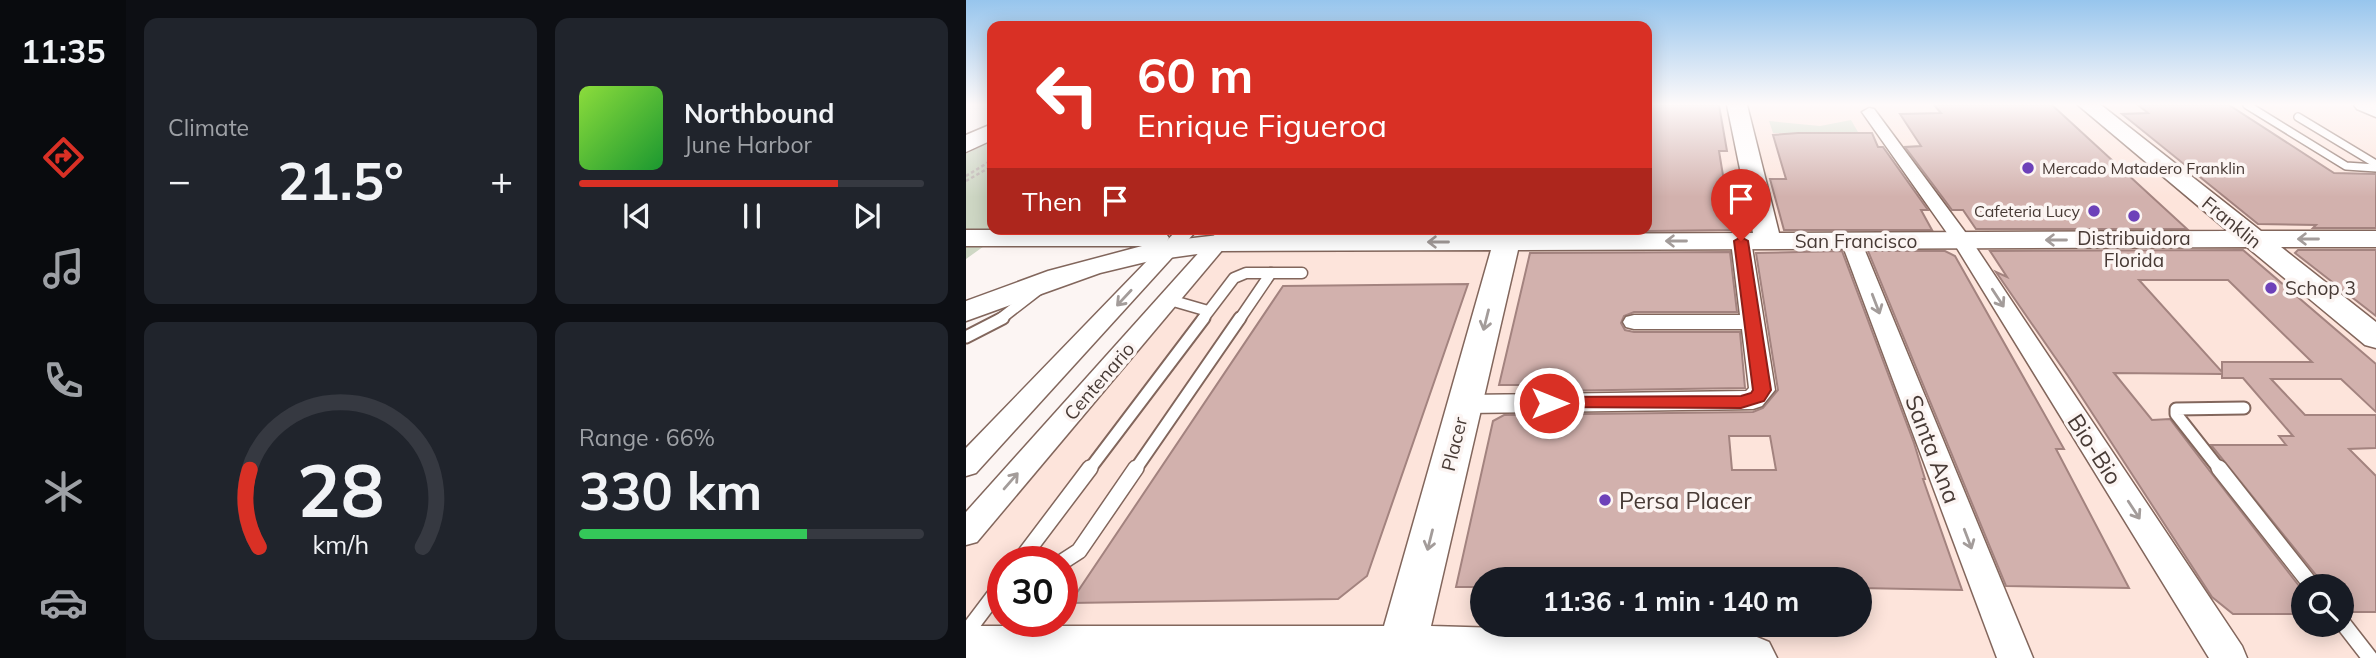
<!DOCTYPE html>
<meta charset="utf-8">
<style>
:root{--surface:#171b24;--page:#20242c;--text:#f1f3f6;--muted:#9ea1a6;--line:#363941;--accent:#d93025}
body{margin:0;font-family:Mulish,sans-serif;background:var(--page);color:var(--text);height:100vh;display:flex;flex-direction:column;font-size:26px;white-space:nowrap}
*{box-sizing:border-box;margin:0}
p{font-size:23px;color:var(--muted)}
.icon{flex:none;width:38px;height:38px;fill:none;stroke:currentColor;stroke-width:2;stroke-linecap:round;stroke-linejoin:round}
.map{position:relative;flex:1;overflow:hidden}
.drawer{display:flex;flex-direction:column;gap:18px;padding:18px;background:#0d0f14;width:840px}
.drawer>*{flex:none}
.guide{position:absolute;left:21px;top:21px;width:665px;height:214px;border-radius:14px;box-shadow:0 4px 18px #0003;background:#d93025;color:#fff;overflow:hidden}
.buttons{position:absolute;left:1325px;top:574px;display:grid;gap:14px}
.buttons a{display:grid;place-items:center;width:63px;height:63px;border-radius:50%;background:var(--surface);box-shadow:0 4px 18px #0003;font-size:35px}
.speed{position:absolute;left:21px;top:546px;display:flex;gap:14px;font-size:35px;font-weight:700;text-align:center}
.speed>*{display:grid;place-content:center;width:91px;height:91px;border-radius:50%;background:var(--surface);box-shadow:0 4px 18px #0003;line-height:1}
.speed .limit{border:10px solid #d22;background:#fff;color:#111}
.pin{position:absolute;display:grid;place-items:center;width:60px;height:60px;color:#fff;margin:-72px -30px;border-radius:50% 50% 50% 0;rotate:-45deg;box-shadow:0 0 7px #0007}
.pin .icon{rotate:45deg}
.me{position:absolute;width:77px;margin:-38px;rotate:90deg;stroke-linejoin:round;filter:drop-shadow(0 0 5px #0008)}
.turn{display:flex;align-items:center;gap:24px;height:147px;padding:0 35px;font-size:32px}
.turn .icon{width:91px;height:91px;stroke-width:2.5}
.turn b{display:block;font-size:49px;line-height:60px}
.then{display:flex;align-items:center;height:66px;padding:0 35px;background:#0003;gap:14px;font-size:26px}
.big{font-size:52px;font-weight:700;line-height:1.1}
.drawer .tile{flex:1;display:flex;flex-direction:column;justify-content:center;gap:10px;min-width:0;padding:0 24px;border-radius:14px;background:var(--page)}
.drawer .dial{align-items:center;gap:0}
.dial svg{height:182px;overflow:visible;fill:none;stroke:var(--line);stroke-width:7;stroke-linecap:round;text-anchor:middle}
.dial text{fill:var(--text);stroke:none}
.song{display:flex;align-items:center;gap:21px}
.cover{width:84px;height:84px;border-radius:10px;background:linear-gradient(135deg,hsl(90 70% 55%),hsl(130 70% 35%))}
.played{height:7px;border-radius:4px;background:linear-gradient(90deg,var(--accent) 75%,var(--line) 75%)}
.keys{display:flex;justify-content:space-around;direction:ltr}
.heat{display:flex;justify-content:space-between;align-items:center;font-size:38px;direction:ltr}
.charge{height:10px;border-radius:5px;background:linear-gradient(90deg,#34c759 66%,var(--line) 0)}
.drawer .tiles{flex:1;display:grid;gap:18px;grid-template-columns:repeat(2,1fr)}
.trip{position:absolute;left:504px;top:567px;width:402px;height:70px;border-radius:35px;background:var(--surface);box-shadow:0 4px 18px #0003;font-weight:700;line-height:70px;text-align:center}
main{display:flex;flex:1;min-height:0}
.tab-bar{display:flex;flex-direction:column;width:126px;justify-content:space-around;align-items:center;background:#090b0e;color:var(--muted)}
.tab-bar .icon{width:49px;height:49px}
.tab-bar .on{color:var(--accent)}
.tab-bar b{font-size:32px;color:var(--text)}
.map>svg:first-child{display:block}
.built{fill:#fde4db;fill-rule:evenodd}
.green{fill:#ced7c4}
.building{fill:#d2b1ad;stroke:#a3837f;stroke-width:2;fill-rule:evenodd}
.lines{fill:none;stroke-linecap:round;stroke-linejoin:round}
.lane-far3-casing{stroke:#82665c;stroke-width:10}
.lane-far2-casing{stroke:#82665c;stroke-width:13}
.lane-far1-casing{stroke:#82665c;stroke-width:15}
.lane-casing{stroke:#82665c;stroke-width:18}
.street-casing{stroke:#82665c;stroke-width:3}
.secondary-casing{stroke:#82665c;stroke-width:3}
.primary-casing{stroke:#82665c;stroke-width:3}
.path{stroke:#bfb6b3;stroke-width:2.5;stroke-dasharray:3.5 2.5;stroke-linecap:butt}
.lane-far3{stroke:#fff;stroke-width:7}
.lane-far2{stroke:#fff;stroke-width:10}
.lane-far1{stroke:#fff;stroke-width:11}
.lane{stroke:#fff;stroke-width:15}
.street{fill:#fff;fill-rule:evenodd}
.secondary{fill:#fff;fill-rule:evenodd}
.primary{fill:#fff;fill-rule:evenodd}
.oneway{stroke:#a39c9a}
.route{fill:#d93025;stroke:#8d1f18;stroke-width:2}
.poi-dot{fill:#6d41b9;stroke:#fcf5f3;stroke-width:2.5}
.labels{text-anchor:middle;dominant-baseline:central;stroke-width:7;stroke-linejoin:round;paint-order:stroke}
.far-poi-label{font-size:16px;fill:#473a35;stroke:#fcf5f3;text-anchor:start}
.street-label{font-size:19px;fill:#473a35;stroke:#fcf5f3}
.poi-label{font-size:19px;fill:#473a35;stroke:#fcf5f3}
.near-street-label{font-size:23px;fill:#473a35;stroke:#fcf5f3}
.near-poi-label{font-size:23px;fill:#473a35;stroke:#fcf5f3;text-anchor:start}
</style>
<main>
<nav class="tab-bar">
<b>11:35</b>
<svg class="icon on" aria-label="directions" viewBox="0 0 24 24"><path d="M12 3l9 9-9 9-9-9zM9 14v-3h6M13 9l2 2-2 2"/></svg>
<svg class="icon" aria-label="music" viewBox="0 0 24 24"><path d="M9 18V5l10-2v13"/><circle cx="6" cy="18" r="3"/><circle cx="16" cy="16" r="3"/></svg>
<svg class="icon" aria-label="phone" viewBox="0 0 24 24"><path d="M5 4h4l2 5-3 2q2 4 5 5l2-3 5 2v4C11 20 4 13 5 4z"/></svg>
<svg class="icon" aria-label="climate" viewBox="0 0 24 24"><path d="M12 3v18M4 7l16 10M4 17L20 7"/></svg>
<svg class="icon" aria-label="car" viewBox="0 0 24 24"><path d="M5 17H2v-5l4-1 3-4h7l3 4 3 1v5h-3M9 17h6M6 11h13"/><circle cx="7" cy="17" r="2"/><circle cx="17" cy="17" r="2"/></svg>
</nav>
<section class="drawer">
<div class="tiles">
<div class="tile"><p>Climate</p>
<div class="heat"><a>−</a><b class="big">21.5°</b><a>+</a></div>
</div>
<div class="tile">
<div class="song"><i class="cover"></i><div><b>Northbound</b><p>June Harbor</p></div></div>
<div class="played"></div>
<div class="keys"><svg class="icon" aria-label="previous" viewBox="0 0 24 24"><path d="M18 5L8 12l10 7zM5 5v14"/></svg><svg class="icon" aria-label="pause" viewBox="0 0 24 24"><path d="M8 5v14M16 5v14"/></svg><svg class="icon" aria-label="next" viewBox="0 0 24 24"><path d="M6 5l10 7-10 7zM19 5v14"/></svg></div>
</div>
<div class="tile dial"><svg viewBox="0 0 100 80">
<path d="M14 69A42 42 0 1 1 86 69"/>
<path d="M14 69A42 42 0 0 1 10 35" stroke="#d93025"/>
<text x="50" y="56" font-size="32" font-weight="700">28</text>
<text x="50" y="72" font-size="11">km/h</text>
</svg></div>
<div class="tile"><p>Range · 66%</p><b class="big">330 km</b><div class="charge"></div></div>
</div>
</section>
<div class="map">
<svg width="1410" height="658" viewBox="0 0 1410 658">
<rect width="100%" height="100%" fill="#fcf5f3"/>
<path class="built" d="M681,105H1393L1410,114V658H0V542L272,229H681ZM37,562H96V621H37ZM516,579H894V625H516ZM1337,586H1376V625H1337Z"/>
<g class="green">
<path d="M885,120L892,132L807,133L803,121L854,126Z"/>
<path d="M26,140V229H42L0,259V154Z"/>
</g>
<g class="building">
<path d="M681,105H753L761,151H753L766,230L681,231Z"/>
<path d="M968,105H1086L1221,229H1010L997,210H986L939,147L955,146L934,114L975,113Z"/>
<path d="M1172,105H1263L1368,173L1410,174V228H1347L1350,225L1292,224L1156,114L1182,113Z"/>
<path d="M832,133H906L912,147H917L962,210H955L966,230H818L804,179H820L807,135Z"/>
<path d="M1277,250L1410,364V412L1375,379H1305L1339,415H1410V448L1383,449L1410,476V612H1376V586H1356L1354,580L1245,445H1320L1313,436H1327L1277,378H1256V374L1148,373L1186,420L1204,419L1243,470L1337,591V614H1267L1246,597L1102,376L1030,272L1041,277L1024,251ZM1173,280H1262L1346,362H1256V372Z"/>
<path d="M1332,250H1410V316L1329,253Z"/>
<path d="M876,251L948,443L959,479H957L996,590L894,588V579H516V587H490L527,421L538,415L787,412L797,408L812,390L790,253ZM763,436H804L810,470H766Z"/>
<path d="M902,251H979L989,256L1098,449H1090L1163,588L1040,586Z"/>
<path d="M764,252L771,312H668L658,316L655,323L659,330L668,332H774L779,388L581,391L593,385H533L564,253Z"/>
<path d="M502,284L401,576L372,599L104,603L317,286Z"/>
</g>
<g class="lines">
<defs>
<g id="lane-far3">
<path d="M1281,105L1380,166L1410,168"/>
<path d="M1332,117L1410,164"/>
</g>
<g id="lane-far2">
<path d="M204,300L242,311"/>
<path d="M33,320L73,289"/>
<path d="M236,320L268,278L280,273H336"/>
<path d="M273,320L305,273"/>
</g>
<g id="lane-far1">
<path d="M0,337L37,318"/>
<path d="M123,470L238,318"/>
<path d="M169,470L274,318"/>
<path d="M1254,470L1210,414V409L1278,408"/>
</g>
<g id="lane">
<path d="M1253,468L1346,586"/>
<path d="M53,562L124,468"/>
<path d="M96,562L113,551L170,468"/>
<path d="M1376,622L1404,658"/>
<path d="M0,633L37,584"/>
</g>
<g id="street">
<path d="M903,108L908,109L1005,240L1276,646L1281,658H1243L986,240L896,112Z"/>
<path d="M212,229H232L10,473L0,476V448Z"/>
<path d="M254,229H274L11,542L0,545V512Z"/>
<path d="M775,235L785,241L809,390L796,406L787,409L499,413L490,410L486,404L490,398L499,395L780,391L783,388L776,329H668L660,327L657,322L660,317L668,315H774L765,241Z"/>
<path d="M885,235L895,241L1067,658H1031L875,241Z"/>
</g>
<g id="secondary">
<path d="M761,105H781L813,233L1262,231L1112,105H1135L1295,231H1410V247H1315L1410,322V348L1399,345L1281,247L552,250L465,626L786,635L803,642L811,658H0V626H418L525,250L253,251L188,260L134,273L0,321V301L82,271L176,246H0V230H190L199,232L203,238L201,241L253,235L529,234L531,229H557L556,234L787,233Z"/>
<path d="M1388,105H1410V117L1391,109Z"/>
</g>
<path id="primary" d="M26,124V140L0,152V135Z"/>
</defs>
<use href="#lane-far3" class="lane-far3-casing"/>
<use href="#lane-far2" class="lane-far2-casing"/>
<use href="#lane-far1" class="lane-far1-casing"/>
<use href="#lane" class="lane-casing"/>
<use href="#street" class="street-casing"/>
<use href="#secondary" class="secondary-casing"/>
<use href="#primary" class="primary-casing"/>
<g class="path">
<path d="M0,176L26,160"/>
<path d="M0,181L26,166"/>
</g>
<use href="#lane-far3" class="lane-far3"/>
<use href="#lane-far2" class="lane-far2"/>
<use href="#lane-far1" class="lane-far1"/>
<use href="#lane" class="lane"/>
<use href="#street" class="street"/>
<use href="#secondary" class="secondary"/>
<use href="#primary" class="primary"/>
</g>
<defs><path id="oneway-shaft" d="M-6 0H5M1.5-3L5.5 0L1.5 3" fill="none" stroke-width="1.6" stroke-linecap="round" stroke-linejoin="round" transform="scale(1.75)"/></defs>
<g class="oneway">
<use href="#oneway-shaft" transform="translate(1342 239) rotate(180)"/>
<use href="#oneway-shaft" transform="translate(1090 240) rotate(180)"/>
<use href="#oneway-shaft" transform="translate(710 241) rotate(180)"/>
<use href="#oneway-shaft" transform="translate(472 242) rotate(180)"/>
<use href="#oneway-shaft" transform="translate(158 298) rotate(133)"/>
<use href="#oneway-shaft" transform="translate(1032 298) rotate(57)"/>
<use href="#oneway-shaft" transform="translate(910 304) rotate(69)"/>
<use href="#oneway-shaft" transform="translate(520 320) rotate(104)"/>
<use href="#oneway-shaft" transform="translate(45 481) rotate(-49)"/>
<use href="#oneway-shaft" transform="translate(1168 510) rotate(57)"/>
<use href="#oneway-shaft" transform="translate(1002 539) rotate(69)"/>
<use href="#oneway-shaft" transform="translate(464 540) rotate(104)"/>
</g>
<linearGradient id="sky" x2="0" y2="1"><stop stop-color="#97c5ed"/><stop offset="0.53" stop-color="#fefafa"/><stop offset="1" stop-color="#fefafa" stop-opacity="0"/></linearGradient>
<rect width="1410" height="197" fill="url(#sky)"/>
<path class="route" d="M775,237L782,241L805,390L798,401L775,408L576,407L574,403L576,399L583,397L775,396L785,393L787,390L768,241Z"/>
<g class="poi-dot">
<circle cx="1062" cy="168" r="7"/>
<circle cx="1128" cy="211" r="7"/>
<circle cx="1168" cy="216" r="7"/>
<circle cx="1305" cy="288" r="7"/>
<circle cx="639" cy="500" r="7"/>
</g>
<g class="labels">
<g class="far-poi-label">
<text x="1076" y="168">Mercado Matadero Franklin</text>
<text x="1114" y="211" text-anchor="end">Cafeteria Lucy</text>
</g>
<g class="street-label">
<text transform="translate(1266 222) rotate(39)">Franklin</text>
<text x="890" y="241">San Francisco</text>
<text transform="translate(133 381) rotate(-49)">Centenario</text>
<text transform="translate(488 444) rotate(-76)">Placer</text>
</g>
<g class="poi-label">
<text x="1168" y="238">Distribuidora<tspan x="1168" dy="22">Florida</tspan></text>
<text x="1319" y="288" text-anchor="start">Schop 3</text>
</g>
<g class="near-street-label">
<text transform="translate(967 449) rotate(69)">Santa Ana</text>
<text transform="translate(1129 449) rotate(57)">Bio-Bio</text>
</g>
<g class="near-poi-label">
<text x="653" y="500">Persa Placer</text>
</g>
</g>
</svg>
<div class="buttons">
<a><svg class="icon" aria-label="search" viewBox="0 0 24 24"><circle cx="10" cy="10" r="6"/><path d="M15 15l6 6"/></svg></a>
</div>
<div class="speed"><div class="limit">30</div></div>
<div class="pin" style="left:775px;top:241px;background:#d93025"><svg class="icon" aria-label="arrive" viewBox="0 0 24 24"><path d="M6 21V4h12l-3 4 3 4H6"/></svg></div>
<svg class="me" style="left:583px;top:403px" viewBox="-20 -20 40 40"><circle r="17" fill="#d93025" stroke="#fff" stroke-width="3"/><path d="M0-11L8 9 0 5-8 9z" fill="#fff"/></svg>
<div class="trip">11:36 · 1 min · 140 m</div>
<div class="guide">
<div class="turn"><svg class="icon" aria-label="left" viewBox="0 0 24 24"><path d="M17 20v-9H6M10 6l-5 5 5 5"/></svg><div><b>60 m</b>Enrique Figueroa</div></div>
<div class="then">Then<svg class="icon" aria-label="arrive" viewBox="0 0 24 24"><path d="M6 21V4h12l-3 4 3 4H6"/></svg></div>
</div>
</div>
</main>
